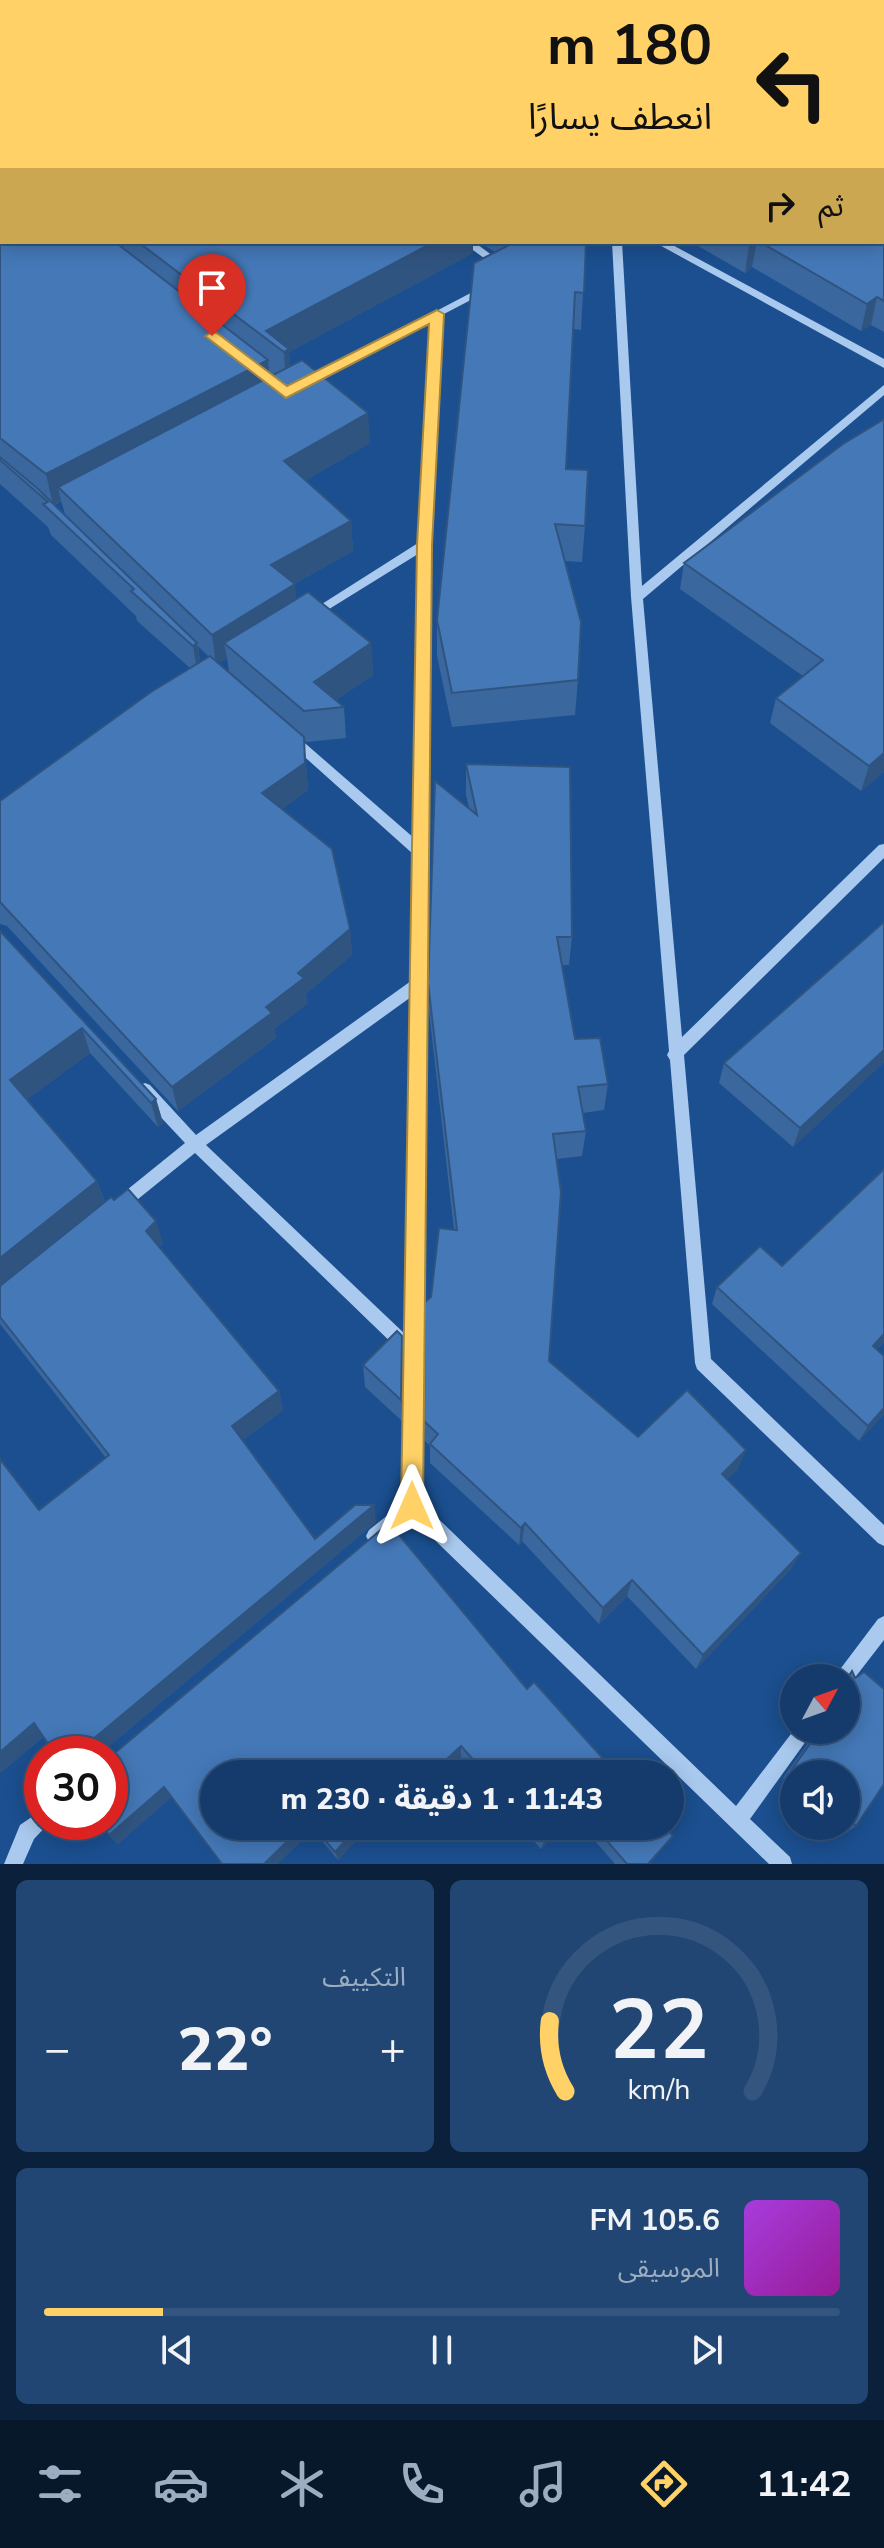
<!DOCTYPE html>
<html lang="ar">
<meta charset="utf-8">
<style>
:root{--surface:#143b6b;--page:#214673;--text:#f1f3f6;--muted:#9dadc1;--line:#33557e;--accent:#ffd166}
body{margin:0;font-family:"Nunito Sans","Noto Sans Arabic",sans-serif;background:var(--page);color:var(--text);direction:rtl;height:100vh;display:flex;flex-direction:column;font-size:30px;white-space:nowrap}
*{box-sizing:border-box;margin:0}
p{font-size:26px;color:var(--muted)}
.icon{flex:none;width:44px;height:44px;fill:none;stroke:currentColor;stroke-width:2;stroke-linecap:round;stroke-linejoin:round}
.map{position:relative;height:1864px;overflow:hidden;direction:ltr}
.side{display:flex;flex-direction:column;gap:16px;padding:16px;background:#0b203b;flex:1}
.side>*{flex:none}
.guide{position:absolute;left:0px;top:0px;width:884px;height:244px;box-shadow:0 4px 20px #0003,0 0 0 2px var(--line);direction:rtl;background:#ffd166;color:#111;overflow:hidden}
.needle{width:52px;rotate:49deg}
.buttons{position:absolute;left:780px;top:1664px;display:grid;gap:16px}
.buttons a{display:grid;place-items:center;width:80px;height:80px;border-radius:50%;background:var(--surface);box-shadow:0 4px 20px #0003,0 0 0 2px var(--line);font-size:40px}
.speed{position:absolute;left:24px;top:1736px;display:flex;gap:16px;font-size:40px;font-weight:700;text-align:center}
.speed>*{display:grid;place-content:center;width:104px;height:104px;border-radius:50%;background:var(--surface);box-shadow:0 4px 20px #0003,0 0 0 2px var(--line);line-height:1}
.speed .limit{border:12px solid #d22;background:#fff;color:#111}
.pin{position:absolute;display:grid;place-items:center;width:68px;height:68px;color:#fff;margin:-82px -34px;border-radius:50% 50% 50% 0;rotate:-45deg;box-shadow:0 0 8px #0007}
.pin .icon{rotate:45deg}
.me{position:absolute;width:88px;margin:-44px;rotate:0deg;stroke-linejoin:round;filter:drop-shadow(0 0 6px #0008)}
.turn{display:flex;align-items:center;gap:28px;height:168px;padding:0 40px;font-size:36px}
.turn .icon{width:104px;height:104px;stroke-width:2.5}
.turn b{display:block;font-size:56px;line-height:68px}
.then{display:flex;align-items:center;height:76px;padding:0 40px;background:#0003;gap:16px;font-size:30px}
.big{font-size:60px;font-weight:800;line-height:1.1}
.side .card{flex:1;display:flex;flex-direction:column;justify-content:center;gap:12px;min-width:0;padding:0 28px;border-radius:12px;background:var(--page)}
.side .dial{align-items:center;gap:0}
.dial svg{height:208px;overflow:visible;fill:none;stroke:var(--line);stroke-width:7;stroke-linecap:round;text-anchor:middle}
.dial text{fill:var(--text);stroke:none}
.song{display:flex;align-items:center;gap:24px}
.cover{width:96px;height:96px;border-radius:12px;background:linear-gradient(135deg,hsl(280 70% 55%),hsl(300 70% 35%))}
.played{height:8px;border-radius:4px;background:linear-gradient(90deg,var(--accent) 15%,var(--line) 15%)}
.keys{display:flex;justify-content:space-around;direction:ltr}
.heat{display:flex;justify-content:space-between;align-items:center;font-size:44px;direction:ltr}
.side .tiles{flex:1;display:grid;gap:16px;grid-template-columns:1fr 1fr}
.card:last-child{grid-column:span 2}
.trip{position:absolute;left:200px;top:1760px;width:484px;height:80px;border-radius:40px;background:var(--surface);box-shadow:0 4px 20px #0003,0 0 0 2px var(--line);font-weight:800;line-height:80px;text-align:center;direction:rtl}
.tabs{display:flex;height:128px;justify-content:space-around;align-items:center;background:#08182b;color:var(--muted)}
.tabs .icon{width:56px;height:56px}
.tabs .active{color:var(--accent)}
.tabs b{font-size:36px;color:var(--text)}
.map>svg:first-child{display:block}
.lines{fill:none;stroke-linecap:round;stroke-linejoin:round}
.minor{fill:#a9c9ee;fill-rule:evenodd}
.wall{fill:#3a679d;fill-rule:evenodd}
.shaded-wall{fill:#305480}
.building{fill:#4478b7;stroke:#305480;stroke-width:2}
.route{fill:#ffd166;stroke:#a68842;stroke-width:2}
</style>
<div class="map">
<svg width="884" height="1864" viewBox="0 0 884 1864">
<rect width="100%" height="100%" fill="#1b4f8f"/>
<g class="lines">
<g class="minor">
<path d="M107,0H118L120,2H109Z"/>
<path d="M884,49V55L882,56V50Z"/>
<path d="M462,242H474L508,267L503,270L499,269Z"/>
<path d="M612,242H622L642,586L884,385V395L643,599L682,1037L879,845L884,844V858L684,1055L711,1359L884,1525V1546L878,1543L697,1369L695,1363L670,1060L667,1055L669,1051L631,597Z"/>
<path d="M654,242H667L884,359V368Z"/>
<path d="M484,286L488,287V291L442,315L430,545L421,1502L736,1806L794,1730H814L750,1819L790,1857L792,1864H769L411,1517L375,1545L369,1542L366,1536L369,1530L404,1502L406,1354L401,1352L195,1153L122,1212L117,1214L112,1212L109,1207L112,1202L185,1143L140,1095L138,1090L140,1085L145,1083L150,1085L196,1135L411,981L413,854L288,742L294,737L299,738L414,838L418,554L313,619H305L303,616L418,543L431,321L309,386L305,387L299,383ZM411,997L406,1335L206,1145Z"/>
<path d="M884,1616V1640L850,1684L846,1686V1678H835L838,1672L878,1619Z"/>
<path d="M42,1810V1822H50L34,1839L23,1864H4L20,1825Z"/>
</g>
</g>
<g class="wall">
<path d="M0,0L2,242H473V253L289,352L290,366L370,443L306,480L351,521L353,551L294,584L296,599L371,643L373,675L336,700L344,707L346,738L307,742L304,740L308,790L282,809L350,929L352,955L306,994L307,1004L274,1029L276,1038L178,1111L7,926L0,924V801L190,668L137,621L136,616L51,535L48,527L0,484ZM61,501L65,514L55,505ZM198,646L209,657L200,662ZM227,658L229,672L218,663Z"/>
<path d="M773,0H884V21L882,22V2H773Z"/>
<path d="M884,77V332L871,325L861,331L752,267L745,273L691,242H882Z"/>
<path d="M479,242H586L581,330L573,329L566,469L585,526L582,562L564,561L578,680L575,715L452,727L437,656V620L495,252Z"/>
<path d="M884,419V772L861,791L770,723L776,698L803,676L680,589L684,563Z"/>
<path d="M466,764L572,937L569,965H562L575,1039L608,1084L604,1110L583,1113L586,1131L582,1156L557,1159L549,1361L638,1437L738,1469L727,1479L801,1553L790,1570L696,1669L627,1596L599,1624L522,1541L519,1545L430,1463V1446L425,1441L424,1421L431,1297L454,1230L429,1011L428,983L469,808L466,795Z"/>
<path d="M884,922V1062L793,1147L719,1083L724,1063Z"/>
<path d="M0,931L156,1099L163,1123L158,1127L90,1053L27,1099L97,1181L105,1202L163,1243L159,1247L279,1391L283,1410L243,1440L315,1539L376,1522L102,1752L43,1737L0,1773L39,1510L106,1458L0,1324Z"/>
<path d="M884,1169V1342L877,1349L884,1414L859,1441L712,1304L717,1287L782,1266Z"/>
<path d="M402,1336L403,1358L402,1421L365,1387L363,1365Z"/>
<path d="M389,1523L527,1689L534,1682L617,1774H475L461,1757L443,1774H214V1826H370L338,1860L313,1830L277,1864H222L171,1797L118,1844L109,1835L100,1822H110V1757Z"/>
<path d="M852,1671L856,1826L846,1833L838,1826H846V1774H794V1787L783,1778L816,1732V1730H846V1679Z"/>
<path d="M520,1826H563L541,1849Z"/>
<path d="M582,1826H664L673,1836L649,1864H615Z"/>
</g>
<g class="shaded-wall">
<path d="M879,0H884V21L882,22V2H875Z"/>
<path d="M434,242H473V253L289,352L292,381L286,383L284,352L266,331Z"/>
<path d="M754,242H757L752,267L745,273L749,245Z"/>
<path d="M877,297L871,325L861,331L867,304Z"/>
<path d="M268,360L271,392L58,487L61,501L53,505L46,474Z"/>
<path d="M368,413L370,443L287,491L284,461Z"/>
<path d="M351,521L353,551L274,595L271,565Z"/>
<path d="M295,584L297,614L224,643L227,658L216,664L212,635Z"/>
<path d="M197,643L202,673L198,676L193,646Z"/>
<path d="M371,643L373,675L324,708L314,682Z"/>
<path d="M304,737L308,790L266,821L262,793Z"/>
<path d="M884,753V772L861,791L869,766Z"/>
<path d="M350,929L352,955L306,994L307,1004L274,1029L276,1038L178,1111L172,1087L266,1007L298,973Z"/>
<path d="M82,1028L90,1053L20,1104L10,1080Z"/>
<path d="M884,1050V1062L793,1147L800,1128Z"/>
<path d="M156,1099L163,1123L158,1127L151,1103Z"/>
<path d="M97,1181L105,1203L0,1288V1258Z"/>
<path d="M156,1221L163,1243L153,1253L146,1231Z"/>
<path d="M884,1334V1342L864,1362L873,1346Z"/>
<path d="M402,1336L403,1358L402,1421L401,1400Z"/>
<path d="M279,1391L283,1410L238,1444L232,1426Z"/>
<path d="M884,1408V1414L859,1441L868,1426Z"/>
<path d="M746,1450L738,1469L714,1493L722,1474Z"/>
<path d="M374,1505L376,1522L102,1752L104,1754H98L92,1745V1740Z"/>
<path d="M525,1523L522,1541L519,1545L521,1528Z"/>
<path d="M801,1553L790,1570L696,1669L703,1655Z"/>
<path d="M632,1580L627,1596L599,1624L603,1608Z"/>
<path d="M34,1723L45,1735L0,1773V1752Z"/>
<path d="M461,1746V1757L443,1774H431Z"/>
<path d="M164,1787L171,1797L118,1844L109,1835Z"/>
<path d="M303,1826H311L313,1830L277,1864H264Z"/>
<path d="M359,1826H370L338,1860L335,1852Z"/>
<path d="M377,1826H387L379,1834Z"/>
<path d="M558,1826H563L541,1849L544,1841Z"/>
</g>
<g class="building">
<path d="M0,0H67L70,2H2V242H115L268,360L46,474L0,438Z"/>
<path d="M782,0H879L875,2H786Z"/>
<path d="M884,77V301L877,297L867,304L760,242H882V79Z"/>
<path d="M138,242H434L266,331L289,349L284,352Z"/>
<path d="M515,242H586L584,293L575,292L566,469L588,470L585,526L555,524L581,622L578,680L452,693L437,620L474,263Z"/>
<path d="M302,360L368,413L284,461L351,521L271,565L295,584L212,635L58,487Z"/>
<path d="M884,419V753L869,766L776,698L823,660L684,563L843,444Z"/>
<path d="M0,457L38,489L197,643L193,646L131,591L134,589L43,504L48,502L0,460Z"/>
<path d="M308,592L371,643L314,682L344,707L304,711L224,643Z"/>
<path d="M210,656L304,737L305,763L262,793L332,849L350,929L298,973L304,978L266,1007L272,1013L172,1087L0,902V801L151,692Z"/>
<path d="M466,764L570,767L572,937H557L575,1039L600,1038L608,1084L578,1087L586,1131L553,1134L561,1192L549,1361L638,1437L687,1390L746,1450L722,1474L801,1553L703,1655L632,1580L603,1608L525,1523L521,1528L430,1444L438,1434L424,1421L425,1302L431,1297L439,1228L457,1230L428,983L435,781L477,815Z"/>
<path d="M884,922V1050L800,1128L724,1063Z"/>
<path d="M0,931L156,1099L151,1103L82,1028L10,1080L97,1181L0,1258Z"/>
<path d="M884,1169V1334L873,1346L884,1356V1408L868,1426L717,1287L760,1246L782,1266Z"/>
<path d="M128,1189L156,1221L146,1231L279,1391L232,1426L315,1539L355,1505H374L92,1740V1745L97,1746L98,1754H55L34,1723L0,1752V1459L39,1510L109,1455L0,1317V1286L111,1197L114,1200Z"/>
<path d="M397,1331L402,1336L401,1400L363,1365Z"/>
<path d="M389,1523L527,1689L534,1682L617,1774H486L461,1746L431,1774H214V1826H303L264,1864H222L164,1787L109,1835L100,1822H110V1757Z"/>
<path d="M852,1671L855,1678L864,1672L884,1689V1784L856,1826L846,1817V1774H797L792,1769L820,1730H846V1680Z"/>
<path d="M313,1826H359L335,1852Z"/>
<path d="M531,1826H558L544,1841Z"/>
<path d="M594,1826H664L673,1836L648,1864H627Z"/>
</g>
<path class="route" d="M437,310L444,314L432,545L423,1506L419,1514L412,1517L404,1514L401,1506L417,545L429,324L286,398L205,336L212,332L217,333L287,386Z"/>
</svg>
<div class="buttons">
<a><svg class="needle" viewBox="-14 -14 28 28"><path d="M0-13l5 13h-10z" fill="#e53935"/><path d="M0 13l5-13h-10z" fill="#9dadc1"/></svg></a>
<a><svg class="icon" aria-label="sound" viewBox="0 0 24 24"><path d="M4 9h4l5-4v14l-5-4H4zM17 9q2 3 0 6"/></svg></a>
</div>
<div class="speed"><div class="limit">30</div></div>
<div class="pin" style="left:212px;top:336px;background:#d93025"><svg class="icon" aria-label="arrive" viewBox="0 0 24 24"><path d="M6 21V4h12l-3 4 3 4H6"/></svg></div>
<svg class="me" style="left:412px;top:1506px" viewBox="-20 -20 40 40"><path d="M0-17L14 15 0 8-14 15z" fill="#ffd166" stroke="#fff" stroke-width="4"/></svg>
<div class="trip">11:43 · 1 دقيقة · 230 m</div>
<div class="guide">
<div class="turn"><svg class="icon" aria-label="left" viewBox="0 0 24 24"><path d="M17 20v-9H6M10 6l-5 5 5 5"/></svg><div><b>180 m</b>انعطف يسارًا</div></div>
<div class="then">ثم<svg class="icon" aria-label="right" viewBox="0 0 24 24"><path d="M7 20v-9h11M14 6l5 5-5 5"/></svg></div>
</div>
</div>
<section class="side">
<div class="tiles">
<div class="card dial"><svg viewBox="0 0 100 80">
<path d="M14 69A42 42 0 1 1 86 69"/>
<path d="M14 69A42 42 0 0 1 8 42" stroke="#ffd166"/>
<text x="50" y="56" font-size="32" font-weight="700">22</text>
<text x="50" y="72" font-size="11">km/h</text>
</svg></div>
<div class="card"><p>التكييف</p>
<div class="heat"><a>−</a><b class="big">22°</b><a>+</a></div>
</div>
<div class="card">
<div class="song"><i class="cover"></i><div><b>105.6 FM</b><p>الموسيقى</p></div></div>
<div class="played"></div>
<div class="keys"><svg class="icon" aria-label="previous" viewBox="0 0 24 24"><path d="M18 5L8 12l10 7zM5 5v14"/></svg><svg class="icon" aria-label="pause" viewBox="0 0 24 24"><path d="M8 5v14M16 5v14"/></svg><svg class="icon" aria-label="next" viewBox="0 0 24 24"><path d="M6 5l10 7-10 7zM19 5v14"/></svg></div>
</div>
</div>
</section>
<nav class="tabs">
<b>11:42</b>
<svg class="icon active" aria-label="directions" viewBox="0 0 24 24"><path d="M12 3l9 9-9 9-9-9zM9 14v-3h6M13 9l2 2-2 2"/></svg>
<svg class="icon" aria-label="music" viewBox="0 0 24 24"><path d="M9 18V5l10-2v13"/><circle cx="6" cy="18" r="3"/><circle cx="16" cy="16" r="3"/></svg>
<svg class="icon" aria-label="phone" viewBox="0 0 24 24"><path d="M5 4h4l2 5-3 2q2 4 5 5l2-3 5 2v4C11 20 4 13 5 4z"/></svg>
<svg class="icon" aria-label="climate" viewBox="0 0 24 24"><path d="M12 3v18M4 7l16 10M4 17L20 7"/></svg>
<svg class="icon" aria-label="car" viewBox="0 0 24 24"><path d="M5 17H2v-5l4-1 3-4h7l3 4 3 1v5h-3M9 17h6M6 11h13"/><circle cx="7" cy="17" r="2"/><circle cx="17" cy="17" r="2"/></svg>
<svg class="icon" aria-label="filters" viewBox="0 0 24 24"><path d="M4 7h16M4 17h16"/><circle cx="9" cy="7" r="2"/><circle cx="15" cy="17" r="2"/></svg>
</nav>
